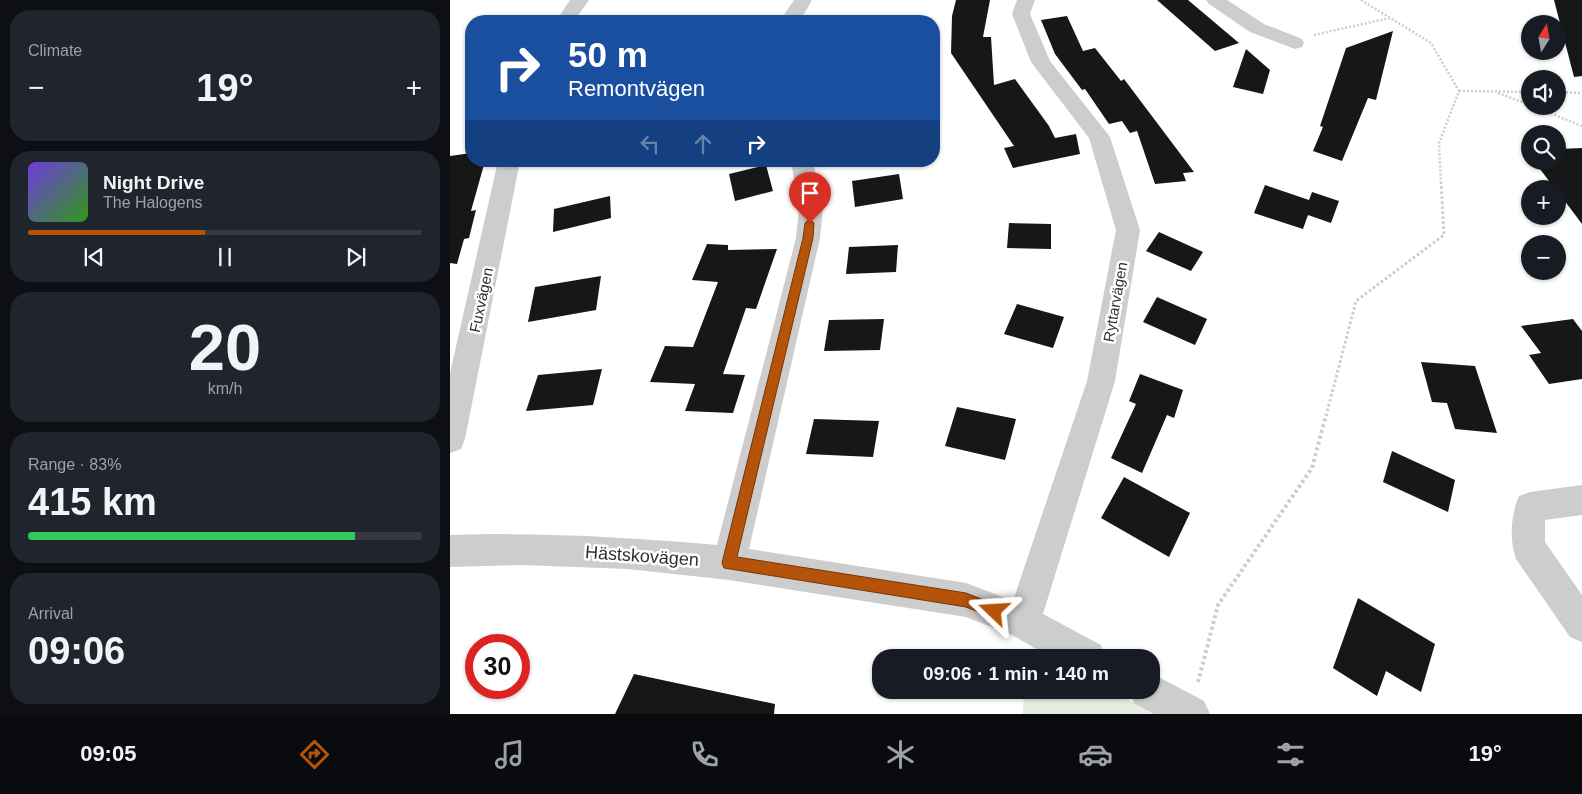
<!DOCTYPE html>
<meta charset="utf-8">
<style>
:root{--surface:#171b24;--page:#20242c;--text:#f1f3f6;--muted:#9ea1a6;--line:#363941;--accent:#b45309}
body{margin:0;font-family:Helvetica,sans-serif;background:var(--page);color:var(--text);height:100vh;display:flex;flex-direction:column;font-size:19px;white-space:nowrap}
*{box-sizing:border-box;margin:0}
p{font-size:16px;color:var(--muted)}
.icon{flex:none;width:28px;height:28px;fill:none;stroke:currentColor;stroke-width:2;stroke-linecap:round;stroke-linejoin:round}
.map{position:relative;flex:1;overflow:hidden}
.panel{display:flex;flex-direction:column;gap:10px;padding:10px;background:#0d0f14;width:450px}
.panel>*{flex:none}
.banner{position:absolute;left:15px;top:15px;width:475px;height:152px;border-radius:20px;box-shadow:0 1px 4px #0004;background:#1a4fa0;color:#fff;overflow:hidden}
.needle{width:32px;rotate:11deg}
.fabs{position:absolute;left:1071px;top:15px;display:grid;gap:10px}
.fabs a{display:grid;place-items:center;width:45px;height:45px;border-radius:50%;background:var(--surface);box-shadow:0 1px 4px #0004;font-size:25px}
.speed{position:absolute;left:15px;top:634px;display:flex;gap:10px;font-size:25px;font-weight:700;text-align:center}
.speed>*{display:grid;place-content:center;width:65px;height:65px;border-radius:50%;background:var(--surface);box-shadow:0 1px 4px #0004;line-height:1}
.speed .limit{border:8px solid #d22;background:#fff;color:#111}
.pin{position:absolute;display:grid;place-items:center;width:42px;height:42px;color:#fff;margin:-51px -21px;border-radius:50% 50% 50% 0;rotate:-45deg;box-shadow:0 0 5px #0007}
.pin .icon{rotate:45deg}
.me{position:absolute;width:55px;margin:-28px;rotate:290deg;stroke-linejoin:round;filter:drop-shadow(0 0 4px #0008)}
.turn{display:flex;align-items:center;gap:18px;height:105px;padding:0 20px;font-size:22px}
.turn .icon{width:65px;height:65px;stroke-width:2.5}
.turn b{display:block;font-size:35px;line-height:42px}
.lanes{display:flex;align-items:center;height:48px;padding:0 20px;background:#0003;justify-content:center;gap:25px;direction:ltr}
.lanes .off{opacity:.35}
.big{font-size:38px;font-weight:600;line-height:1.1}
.panel .card{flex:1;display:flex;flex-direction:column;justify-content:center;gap:8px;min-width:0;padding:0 18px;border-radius:20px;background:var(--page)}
.panel .dial{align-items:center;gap:0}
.dial b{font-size:65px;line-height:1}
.song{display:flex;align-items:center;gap:15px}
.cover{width:60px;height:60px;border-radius:8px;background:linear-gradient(135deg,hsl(260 70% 55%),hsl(110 70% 35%))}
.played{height:5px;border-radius:2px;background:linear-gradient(90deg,var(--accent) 45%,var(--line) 45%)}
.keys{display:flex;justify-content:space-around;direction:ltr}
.heat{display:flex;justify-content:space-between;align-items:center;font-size:28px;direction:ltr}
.charge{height:8px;border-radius:4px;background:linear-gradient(90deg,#34c759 83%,var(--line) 0)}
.trip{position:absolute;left:422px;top:649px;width:288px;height:50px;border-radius:20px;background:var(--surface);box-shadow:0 1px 4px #0004;font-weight:600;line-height:50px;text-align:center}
.tab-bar{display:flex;height:80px;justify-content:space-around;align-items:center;background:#090b0e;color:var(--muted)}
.tab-bar .icon{width:35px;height:35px}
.tab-bar .selected{color:var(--accent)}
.tab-bar b{font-size:22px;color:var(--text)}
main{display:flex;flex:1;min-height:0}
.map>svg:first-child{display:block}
.green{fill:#e6ecdf}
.building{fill:#171717}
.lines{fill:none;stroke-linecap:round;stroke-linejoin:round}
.path-far2{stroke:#cdcdcd;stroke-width:2.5;stroke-dasharray:2 2;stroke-linecap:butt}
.path-far1{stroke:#cdcdcd;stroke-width:3;stroke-dasharray:2.5 2.5;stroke-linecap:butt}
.path{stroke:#cdcdcd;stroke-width:4;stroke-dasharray:3 3;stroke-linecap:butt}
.street{fill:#cdcdcd;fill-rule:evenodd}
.route{fill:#b45309;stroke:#753606}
.labels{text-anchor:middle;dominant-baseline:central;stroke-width:5;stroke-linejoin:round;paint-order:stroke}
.street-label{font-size:15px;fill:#303030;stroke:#fff}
.near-street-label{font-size:18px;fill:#303030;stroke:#fff}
</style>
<main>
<section class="panel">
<div class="card"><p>Climate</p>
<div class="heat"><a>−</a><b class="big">19°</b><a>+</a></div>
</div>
<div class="card">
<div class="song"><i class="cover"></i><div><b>Night Drive</b><p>The Halogens</p></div></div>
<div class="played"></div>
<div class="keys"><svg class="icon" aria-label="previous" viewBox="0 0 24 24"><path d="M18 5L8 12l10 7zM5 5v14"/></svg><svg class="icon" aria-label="pause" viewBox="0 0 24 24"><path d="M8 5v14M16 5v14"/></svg><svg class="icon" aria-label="next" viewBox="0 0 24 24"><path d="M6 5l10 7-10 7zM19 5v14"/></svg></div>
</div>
<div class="card dial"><b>20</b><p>km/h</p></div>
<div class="card"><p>Range · 83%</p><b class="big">415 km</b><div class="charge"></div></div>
<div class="card"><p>Arrival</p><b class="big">09:06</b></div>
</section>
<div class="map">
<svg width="1132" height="714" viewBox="0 0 1132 714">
<rect width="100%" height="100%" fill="#fff"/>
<path class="green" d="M574,690H654L711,714H573Z"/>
<g class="building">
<path d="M506,0H540L533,37H541L544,85L565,79L599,126L605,138L626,134L630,154L563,168L554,148L564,146L501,53L502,16Z"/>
<path d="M707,0H738L789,43L765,51Z"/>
<path d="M1104,0H1132V76L1124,77Z"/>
<path d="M617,16L633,51L645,48L671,81L674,79L744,172L733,173L736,181L705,184L687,131L680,133L672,121L659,124L635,89L632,90L605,54L591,20Z"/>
<path d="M943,31L926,100L918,98L892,161L863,151L873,127L870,126L896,48Z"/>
<path d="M796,49L820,70L813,94L783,87Z"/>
<path d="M1132,148V224L1108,192V189H1105L1084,161H1108V149Z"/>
<path d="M21,153V161H35L21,211L26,210L19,238L14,239L7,264L0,263V156Z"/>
<path d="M316,165L323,191L285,201L279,174Z"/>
<path d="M449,174L453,199L405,207L402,181Z"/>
<path d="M815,185L859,200L862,192L889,201L881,223L858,215L853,229L804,213Z"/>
<path d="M160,196L161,218L103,232L104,209Z"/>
<path d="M559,223L601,224V249L557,248Z"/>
<path d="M709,232L753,252L741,271L696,251Z"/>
<path d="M257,244L278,245V250L327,249L306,309L296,308L273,374L295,375L283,413L235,411L245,384L200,382L215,346L243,347L268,282L242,280Z"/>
<path d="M448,245L446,272L396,274L399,247Z"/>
<path d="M151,276L146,310L78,322L85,287Z"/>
<path d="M707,297L757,319L745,345L693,322Z"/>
<path d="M567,304L614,317L603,348L554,334Z"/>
<path d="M434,319L430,350L374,351L379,320Z"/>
<path d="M1123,319L1132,331V379L1099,384L1079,355L1091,353L1071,326Z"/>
<path d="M971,362L1025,366L1047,433L1005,429L997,403L982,402Z"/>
<path d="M152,369L143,405L76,411L88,375Z"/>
<path d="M690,374L733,390L724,418L717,415L692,473L661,458L686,404L679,401Z"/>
<path d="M507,407L566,419L555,460L495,446Z"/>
<path d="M364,419L429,421L423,457L356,454Z"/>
<path d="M942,451L1005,480L998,512L933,482Z"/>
<path d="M674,477L740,513L719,557L651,518Z"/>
<path d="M908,598L985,644L971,692L936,671L927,696L883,668Z"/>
<path d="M184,674L325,704L324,714H165Z"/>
</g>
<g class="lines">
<g class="path-far2">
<path d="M911,0L981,43L1009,91L989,143L991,183"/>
<path d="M864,35L940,18"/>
<path d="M1009,91L1080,92"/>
<path d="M1108,92L1132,93"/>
<path d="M1048,93L1080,105"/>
<path d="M1082,106L1132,126"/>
</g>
<path class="path-far1" d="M876,416L906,301L994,235L991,182"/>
<path class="path" d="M748,682L768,605L862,468L876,415"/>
<g class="street">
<path d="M120,0H139L124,21H106Z"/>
<path d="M344,0H362L350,21H332L335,13Z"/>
<path d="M567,0H585L580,14L600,61L660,137L690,230L665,381L593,614L651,645L656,658H602L562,635L516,617L279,580L178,569L72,565L0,567V535C90,532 178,537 267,545L346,238L349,208L341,161H363L373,208L370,238L299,549L516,583L563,601L637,381L666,230L639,138L581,62L562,14Z"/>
<path d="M756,0H777L814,24L852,39L854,43L852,47L845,49L800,32L759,4Z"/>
<path d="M48,161H70L15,439L11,449L0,453V373Z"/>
<path d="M1132,485V515L1095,520V542L1132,595V642L1120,637L1066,559C1059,540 1061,514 1069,496L1080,492Z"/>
<path d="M701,673L754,701L760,714H704L684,703L679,690H701Z"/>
</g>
</g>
<path class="route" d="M360,219L364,223L363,238L287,557L516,593L549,606L551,611L549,616L544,618L516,607L274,568L272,563L353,238L355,223Z"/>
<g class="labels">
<g class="street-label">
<text transform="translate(31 300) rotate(-78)">Fuxvägen</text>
<text transform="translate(665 302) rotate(-80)">Ryttarvägen</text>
</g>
<g class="near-street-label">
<text transform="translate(192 556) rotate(4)">Hästskovägen</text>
</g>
</g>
</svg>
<div class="fabs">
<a><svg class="needle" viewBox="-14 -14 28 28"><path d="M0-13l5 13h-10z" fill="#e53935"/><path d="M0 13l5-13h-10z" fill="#9ea1a6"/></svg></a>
<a><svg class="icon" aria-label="sound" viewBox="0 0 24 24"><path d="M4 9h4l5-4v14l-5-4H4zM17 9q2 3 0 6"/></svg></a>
<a><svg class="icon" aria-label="search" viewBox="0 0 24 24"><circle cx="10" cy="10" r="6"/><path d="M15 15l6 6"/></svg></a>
<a>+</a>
<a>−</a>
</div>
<div class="speed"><div class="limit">30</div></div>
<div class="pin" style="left:360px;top:223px;background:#d93025"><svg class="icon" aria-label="arrive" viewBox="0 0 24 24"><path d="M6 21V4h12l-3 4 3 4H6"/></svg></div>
<svg class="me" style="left:544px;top:611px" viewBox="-20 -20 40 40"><path d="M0-17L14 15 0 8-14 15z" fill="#b45309" stroke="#fff" stroke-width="4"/></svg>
<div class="trip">09:06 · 1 min · 140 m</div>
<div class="banner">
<div class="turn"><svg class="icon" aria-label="right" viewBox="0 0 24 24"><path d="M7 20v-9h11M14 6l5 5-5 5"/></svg><div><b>50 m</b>Remontvägen</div></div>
<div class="lanes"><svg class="icon off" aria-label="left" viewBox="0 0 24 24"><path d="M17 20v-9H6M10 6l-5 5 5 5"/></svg><svg class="icon off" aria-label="ahead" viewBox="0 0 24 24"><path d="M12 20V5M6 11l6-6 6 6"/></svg><svg class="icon" aria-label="right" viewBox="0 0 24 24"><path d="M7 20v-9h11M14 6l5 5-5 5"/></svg></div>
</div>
</div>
</main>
<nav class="tab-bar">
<b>09:05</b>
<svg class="icon selected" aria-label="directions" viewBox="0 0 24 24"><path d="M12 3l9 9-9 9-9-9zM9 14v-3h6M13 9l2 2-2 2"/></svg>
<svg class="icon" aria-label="music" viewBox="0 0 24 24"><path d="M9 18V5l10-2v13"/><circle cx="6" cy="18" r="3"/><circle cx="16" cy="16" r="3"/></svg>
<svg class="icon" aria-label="phone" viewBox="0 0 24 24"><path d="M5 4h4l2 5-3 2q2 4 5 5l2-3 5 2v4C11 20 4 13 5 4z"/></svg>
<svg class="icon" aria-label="climate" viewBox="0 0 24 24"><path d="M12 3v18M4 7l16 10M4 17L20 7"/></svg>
<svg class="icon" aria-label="car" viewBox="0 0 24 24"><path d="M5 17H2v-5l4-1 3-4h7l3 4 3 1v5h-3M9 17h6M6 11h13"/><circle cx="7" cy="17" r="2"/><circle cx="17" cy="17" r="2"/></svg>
<svg class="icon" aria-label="filters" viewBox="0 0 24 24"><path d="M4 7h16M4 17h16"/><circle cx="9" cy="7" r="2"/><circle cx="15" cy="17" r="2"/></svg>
<b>19°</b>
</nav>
